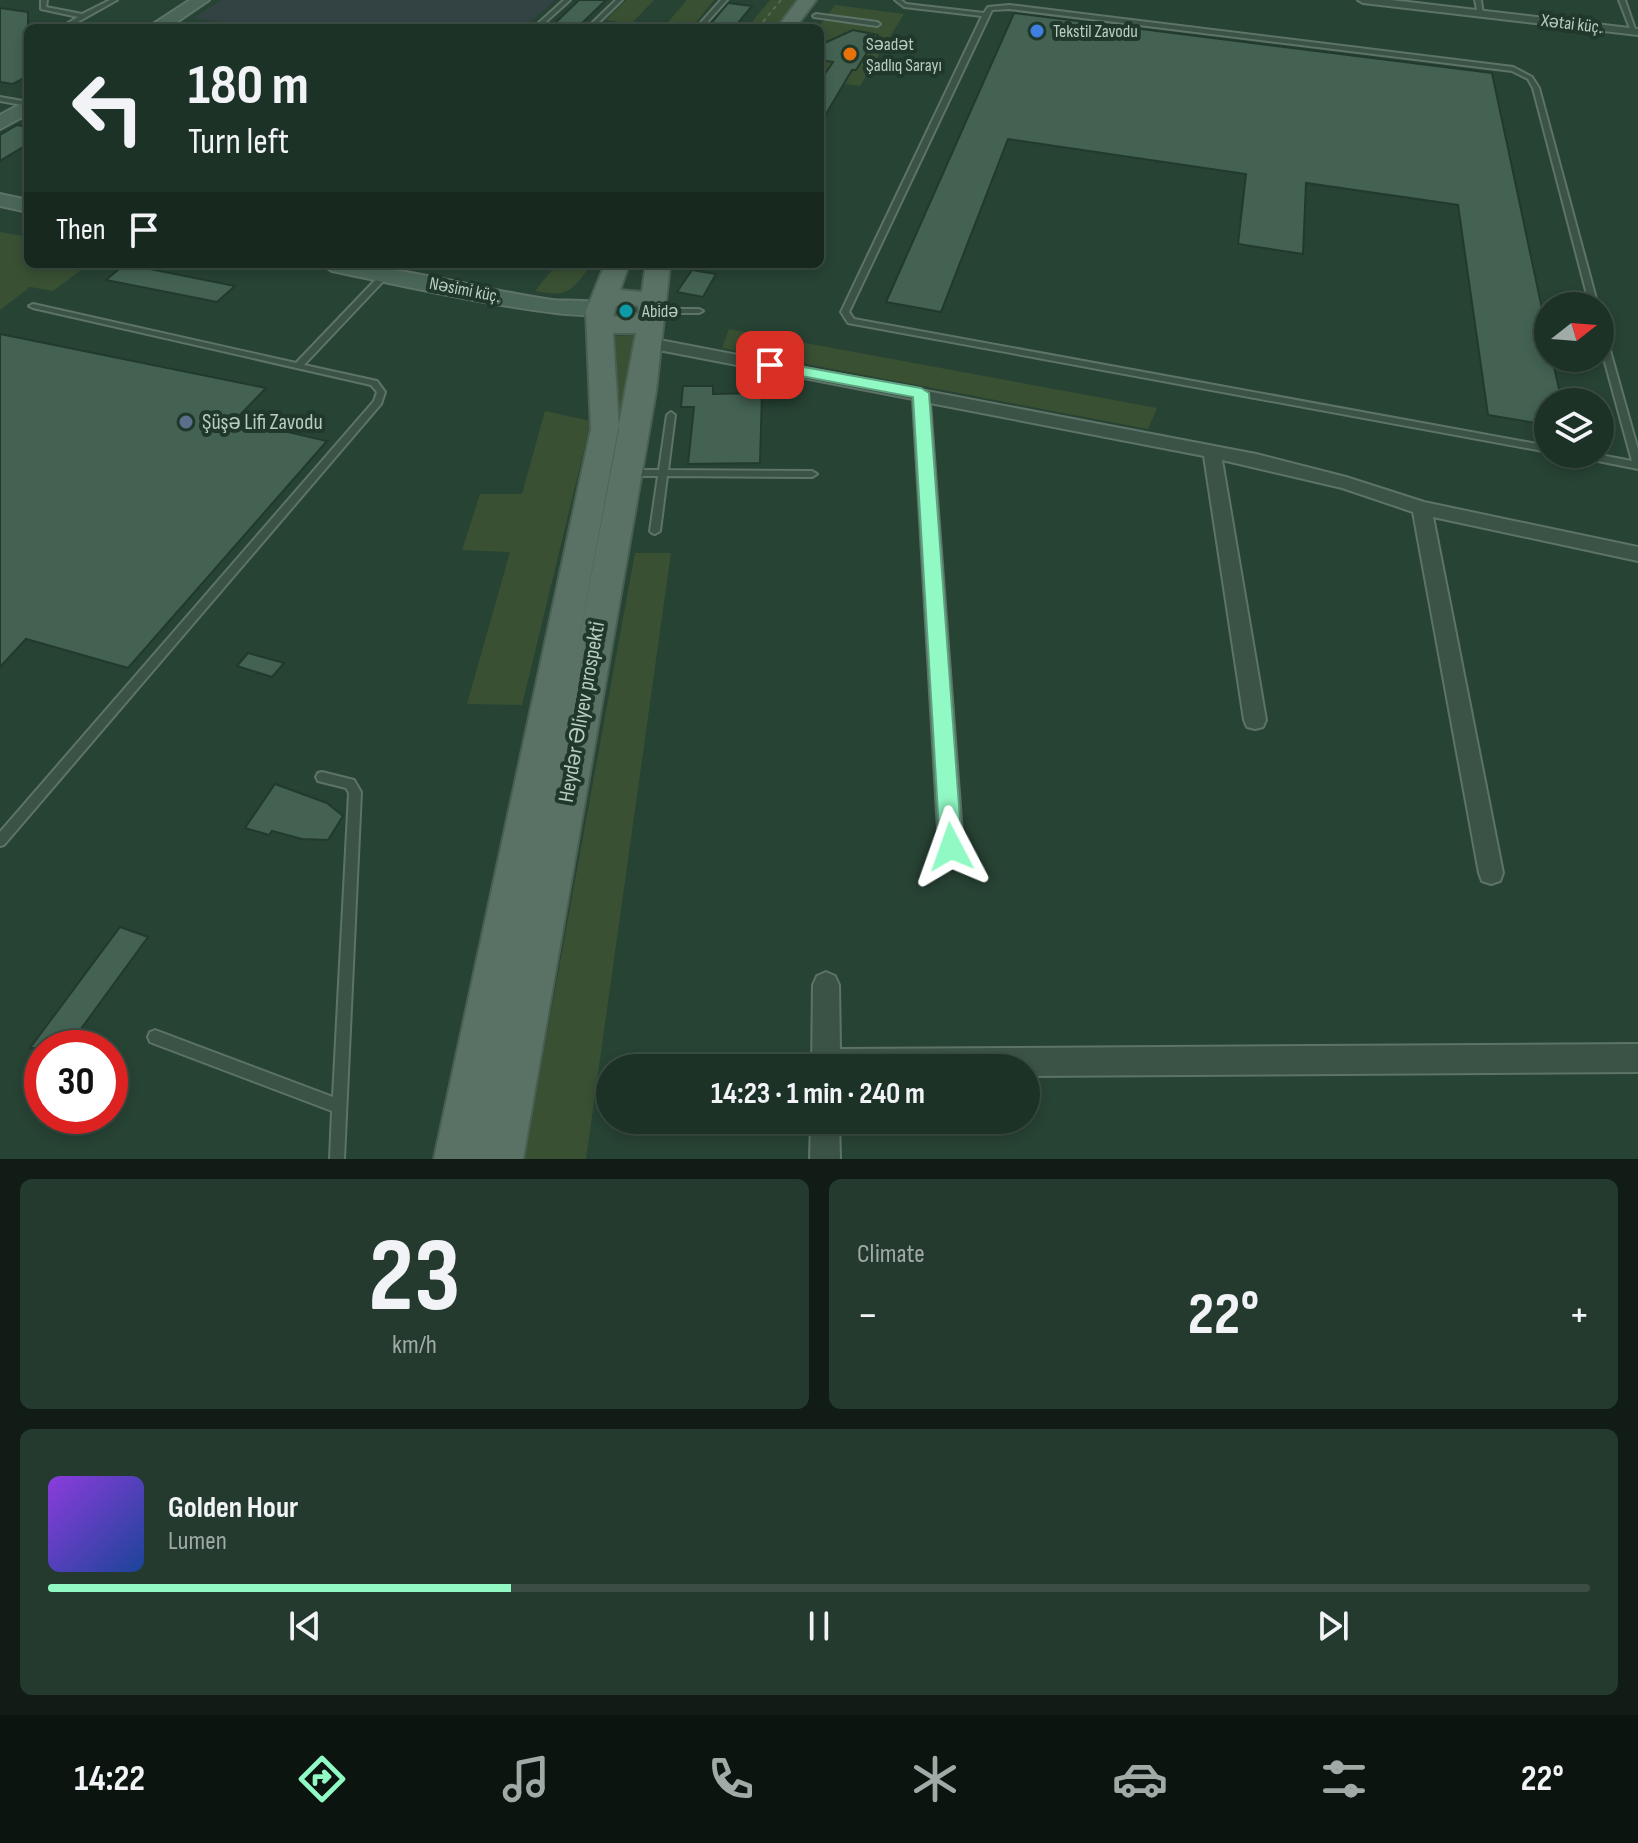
<!DOCTYPE html>
<meta charset="utf-8">
<style>
:root{--surface:#1d3227;--page:#253a2f;--text:#f1f3f6;--muted:#a0aaa7;--line:#3b4d44;--accent:#91f9c4}
body{margin:0;font-family:"Sofia Sans Condensed",sans-serif;background:var(--page);color:var(--text);height:100vh;display:flex;flex-direction:column;font-size:30px;white-space:nowrap}
*{box-sizing:border-box;margin:0}
p{font-size:26px;color:var(--muted)}
.icon{flex:none;width:44px;height:44px;fill:none;stroke:currentColor;stroke-width:2;stroke-linecap:round;stroke-linejoin:round}
.map{position:relative;height:1159px;overflow:hidden}
.details{display:flex;flex-direction:column;gap:20px;padding:20px;background:#101c15;flex:1}
.details>*{flex:none}
.hud{position:absolute;left:24px;top:24px;width:800px;height:244px;border-radius:12px;box-shadow:0 4px 12px #0003,0 0 0 2px var(--line);background:#1d3227;color:var(--text);overflow:hidden}
.needle{width:52px;rotate:73deg}
.tools{position:absolute;left:1534px;top:292px;display:grid;gap:16px}
.tools a{display:grid;place-items:center;width:80px;height:80px;border-radius:50%;background:var(--surface);box-shadow:0 4px 12px #0003,0 0 0 2px var(--line);font-size:40px}
.speed{position:absolute;left:24px;top:1030px;display:flex;gap:16px;font-size:40px;font-weight:700;text-align:center}
.speed>*{display:grid;place-content:center;width:104px;height:104px;border-radius:50%;background:var(--surface);box-shadow:0 4px 12px #0003,0 0 0 2px var(--line);line-height:1}
.speed .limit{border:12px solid #d22;background:#fff;color:#111}
.pin{position:absolute;display:grid;place-items:center;width:68px;height:68px;color:#fff;margin:-34px;border-radius:16px;box-shadow:0 4px 12px #0006}
.me{position:absolute;width:88px;margin:-44px;rotate:356deg;stroke-linejoin:round;filter:drop-shadow(0 0 6px #0008)}
.turn{display:flex;align-items:center;gap:28px;height:168px;padding:0 32px;font-size:36px}
.turn .icon{width:104px;height:104px;stroke-width:2.5}
.turn b{display:block;font-size:56px;line-height:68px}
.then{display:flex;align-items:center;height:76px;padding:0 32px;background:#0003;gap:16px;font-size:30px}
.big{font-size:60px;font-weight:700;line-height:1.1}
.details .tile{flex:1;display:flex;flex-direction:column;justify-content:center;gap:12px;min-width:0;padding:0 28px;border-radius:12px;background:var(--page)}
.details .dial{align-items:center;gap:0}
.dial b{font-size:104px;line-height:1}
.song{display:flex;align-items:center;gap:24px}
.cover{width:96px;height:96px;border-radius:12px;background:linear-gradient(135deg,hsl(270 70% 55%),hsl(220 70% 35%))}
.played{height:8px;border-radius:4px;background:linear-gradient(90deg,var(--accent) 30%,var(--line) 30%)}
.keys{display:flex;justify-content:space-around;direction:ltr}
.heat{display:flex;justify-content:space-between;align-items:center;font-size:44px;direction:ltr}
.details .tiles{flex:1;display:grid;gap:20px;grid-template-columns:1fr 1fr}
.tile:last-child{grid-column:span 2}
.trip{position:absolute;left:596px;top:1054px;width:444px;height:80px;border-radius:40px;background:var(--surface);box-shadow:0 4px 12px #0003,0 0 0 2px var(--line);font-weight:700;line-height:80px;text-align:center}
.tabs{display:flex;height:128px;justify-content:space-around;align-items:center;background:#0c1410;color:var(--muted)}
.tabs .icon{width:56px;height:56px}
.tabs .active{color:var(--accent)}
.tabs b{font-size:36px;color:var(--text)}
.map>svg:first-child{display:block}
.medical{fill:#334344}
.green{fill:#395033}
.building{fill:#436252;stroke:#223a2d;stroke-width:2}
.lines{fill:none;stroke-linecap:round;stroke-linejoin:round}
.lane-casing{stroke:#5d7367;stroke-width:4}
.street-casing{stroke:#5d7367;stroke-width:4}
.secondary-casing{stroke:#5d7367;stroke-width:4}
.primary-casing{stroke:#485f52;stroke-width:4}
.path{stroke:#546c54;stroke-width:2;stroke-dasharray:4 4;stroke-linecap:butt}
.lane{fill:#3b5346;fill-rule:evenodd}
.street{fill:#3b5346;fill-rule:evenodd}
.secondary{fill:#496658;fill-rule:evenodd}
.primary{fill:#597265;fill-rule:evenodd}
.route{fill:#91f9c4;stroke:#5ea27f;stroke-width:2}
.shop-dot{fill:#3f7fe0;stroke:#20382b;stroke-width:3}
.food-dot{fill:#e8710a;stroke:#20382b;stroke-width:3}
.culture-dot{fill:#0f9aa8;stroke:#20382b;stroke-width:3}
.service-dot{fill:#5c6f8a;stroke:#20382b;stroke-width:3}
.labels{text-anchor:middle;dominant-baseline:central;stroke-width:8;stroke-linejoin:round;paint-order:stroke}
.far-street-label{font-size:18px;fill:#b9ccc2;stroke:#20382b}
.far-poi-label{font-size:18px;fill:#b9ccc2;stroke:#20382b;text-anchor:start}
.poi-label{font-size:22px;fill:#b9ccc2;stroke:#20382b;text-anchor:start}
.street-label{font-size:22px;fill:#b9ccc2;stroke:#20382b}
</style>
<div class="map">
<svg width="1638" height="1159" viewBox="0 0 1638 1159">
<rect width="100%" height="100%" fill="#274334"/>
<path class="medical" d="M222,0H555L524,28H263L193,18Z"/>
<g class="green">
<path d="M626,0H654L631,24L606,20Z"/>
<path d="M687,0H714L691,28H663Z"/>
<path d="M770,0H796L775,28H747Z"/>
<path d="M835,5L904,14L860,86L820,80L818,28Z"/>
<path d="M0,232L28,237V264H89L53,291L30,287L0,310Z"/>
<path d="M557,264H592C572,290 569,298 535,291Z"/>
<path d="M729,329L1157,408L1148,429L722,348Z"/>
<path d="M634,335L624,410L619,409L615,336Z"/>
<path d="M545,411L591,421L522,705L467,704L510,552L462,550L480,494H522Z"/>
<path d="M635,553H671L586,1159H524Z"/>
</g>
<g class="building">
<path d="M579,0H606L577,28H550Z"/>
<path d="M728,3L752,6L734,28H707Z"/>
<path d="M0,8L28,12V76L13,84L0,82Z"/>
<path d="M1014,13L1492,73L1548,337V358H1552L1562,402H1548V425L1488,415L1458,205L1306,183L1303,254L1238,244L1246,174L1008,139L941,312L886,302Z"/>
<path d="M853,30L878,35L856,70H852L820,124V81L833,62L820,60V45Z"/>
<path d="M17,125L28,127V144L0,161V135Z"/>
<path d="M125,264L235,286L217,302L106,280Z"/>
<path d="M692,270L716,274L703,297L677,292Z"/>
<path d="M0,334L266,388L235,420L327,441L128,668L26,639L0,667Z"/>
<path d="M683,386H713V394L762,393L760,463L688,464L694,407H681Z"/>
<path d="M248,653L284,663L272,677L237,666Z"/>
<path d="M275,784L327,803L343,816L328,840L302,839L272,831L269,835L245,828Z"/>
<path d="M120,927L148,937L67,1048H30Z"/>
</g>
<g class="lines">
<defs>
<g id="lane">
<path d="M41,0H47L46,7L82,14L110,0H117L67,28H60L78,17L41,9Z"/>
<path d="M564,0H570L539,28H533Z"/>
<path d="M616,0H622L593,28H587Z"/>
<path d="M721,0H727L702,28H696Z"/>
<path d="M895,0H901L906,4L984,13L988,7L1009,5L1513,67L1532,77L1539,88L1598,306H1590L1533,88L1528,79L1512,71L1009,9L992,10L849,312L854,319L1548,446V452L848,323L841,312L982,16L904,7Z"/>
<path d="M1475,0H1481L1483,15L1478,14Z"/>
<path d="M1619,0H1625L1636,32L1631,31Z"/>
<path d="M816,14L877,22L880,24L877,26L814,17L813,16Z"/>
<path d="M0,97L28,102V106L0,101Z"/>
<path d="M383,272H389L390,274L304,365L377,381L385,392L381,404L4,845L0,846V832L374,401L377,392L371,385L33,308L29,306L33,304L296,363Z"/>
<path d="M650,309H699L703,311L699,313H653L649,311Z"/>
<path d="M1600,327L1604,329L1638,450V469L1578,457L1573,454H1595L1632,461L1600,344Z"/>
<path d="M671,412L675,415L668,470L812,471L817,474L812,477L667,476L660,531L655,534L652,533L650,531L658,476H628L623,473L628,470H659L667,415Z"/>
<path d="M322,772L354,780L361,792L344,1159H330L332,1111L155,1044L150,1042L148,1037L150,1032L155,1030L333,1097L349,793L346,788L318,781L316,777L318,773Z"/>
</g>
<g id="street">
<path d="M1358,0H1391L1638,29V35L1363,3Z"/>
<path d="M649,338L1256,454L1346,477L1424,502L1638,547V561L1433,517L1503,873L1500,881L1491,884L1482,881L1479,873L1413,512L1342,488L1222,460L1266,720L1263,727L1255,729L1247,727L1244,720L1204,456L930,403L963,847L960,855L951,858L942,855L939,847L913,399L643,347V339Z"/>
<path d="M826,972L835,976L839,985L840,1049L1638,1044V1072L1026,1076V1068H812L813,985L817,976Z"/>
<path d="M811,1120H839L840,1159H810Z"/>
</g>
<g id="secondary">
<path d="M190,0H209L168,28H147Z"/>
<path d="M28,100V114L0,129V115Z"/>
<path d="M0,194L28,200V212L0,206Z"/>
<path d="M321,264C400,264 474,289 552,300C568,302 601,297 611,311C597,331 368,278 332,271Z"/>
</g>
<g id="primary">
<path d="M798,0H816L795,28H777Z"/>
<path d="M605,264H629L620,290L642,292L646,264H670L656,391L523,1159H434L591,429L586,311ZM625,304L638,306L639,312L629,319L613,316L616,306ZM613,333H636L573,672L619,429Z"/>
</g>
</defs>
<use href="#lane" class="lane-casing"/>
<use href="#street" class="street-casing"/>
<use href="#secondary" class="secondary-casing"/>
<use href="#primary" class="primary-casing"/>
<path class="path" d="M758,28L781,0"/>
<use href="#lane" class="lane"/>
<use href="#street" class="street"/>
<use href="#secondary" class="secondary"/>
<use href="#primary" class="primary"/>
</g>
<path class="route" d="M770,361L921,388L929,393L962,847L959,854L951,857L943,854L940,847L913,397L764,369L762,365Z"/>
<circle class="shop-dot" cx="1037" cy="31" r="8"/>
<circle class="food-dot" cx="850" cy="54" r="8"/>
<circle class="culture-dot" cx="626" cy="311" r="8"/>
<circle class="service-dot" cx="186" cy="422" r="8"/>
<g class="labels">
<g class="far-street-label">
<text transform="translate(1572 24) rotate(7)">Xətai küç.</text>
<text transform="translate(465 290) rotate(11)">Nəsimi küç.</text>
</g>
<g class="far-poi-label">
<text x="1053" y="31">Tekstil Zavodu</text>
<text x="866" y="44">Səadət<tspan x="866" dy="21">Şadlıq Sarayı</tspan></text>
<text x="642" y="311">Abidə</text>
</g>
<g class="poi-label">
<text x="202" y="422">Şüşə Lifi Zavodu</text>
</g>
<g class="street-label">
<text transform="translate(582 712) rotate(-80)">Heydər Əliyev prospekti</text>
</g>
</g>
</svg>
<div class="tools">
<a><svg class="needle" viewBox="-14 -14 28 28"><path d="M0-13l5 13h-10z" fill="#e53935"/><path d="M0 13l5-13h-10z" fill="#a0aaa7"/></svg></a>
<a><svg class="icon" aria-label="layers" viewBox="0 0 24 24"><path d="M12 4l9 5-9 5-9-5zM3 14l9 5 9-5"/></svg></a>
</div>
<div class="speed"><div class="limit">30</div></div>
<div class="pin" style="left:770px;top:365px;background:#d93025"><svg class="icon" aria-label="arrive" viewBox="0 0 24 24"><path d="M6 21V4h12l-3 4 3 4H6"/></svg></div>
<svg class="me" style="left:951px;top:847px" viewBox="-20 -20 40 40"><path d="M0-17L14 15 0 8-14 15z" fill="#91f9c4" stroke="#fff" stroke-width="4"/></svg>
<div class="trip">14:23 · 1 min · 240 m</div>
<div class="hud">
<div class="turn"><svg class="icon" aria-label="left" viewBox="0 0 24 24"><path d="M17 20v-9H6M10 6l-5 5 5 5"/></svg><div><b>180 m</b>Turn left</div></div>
<div class="then">Then<svg class="icon" aria-label="arrive" viewBox="0 0 24 24"><path d="M6 21V4h12l-3 4 3 4H6"/></svg></div>
</div>
</div>
<section class="details">
<div class="tiles">
<div class="tile dial"><b>23</b><p>km/h</p></div>
<div class="tile"><p>Climate</p>
<div class="heat"><a>−</a><b class="big">22°</b><a>+</a></div>
</div>
<div class="tile">
<div class="song"><i class="cover"></i><div><b>Golden Hour</b><p>Lumen</p></div></div>
<div class="played"></div>
<div class="keys"><svg class="icon" aria-label="previous" viewBox="0 0 24 24"><path d="M18 5L8 12l10 7zM5 5v14"/></svg><svg class="icon" aria-label="pause" viewBox="0 0 24 24"><path d="M8 5v14M16 5v14"/></svg><svg class="icon" aria-label="next" viewBox="0 0 24 24"><path d="M6 5l10 7-10 7zM19 5v14"/></svg></div>
</div>
</div>
</section>
<nav class="tabs">
<b>14:22</b>
<svg class="icon active" aria-label="directions" viewBox="0 0 24 24"><path d="M12 3l9 9-9 9-9-9zM9 14v-3h6M13 9l2 2-2 2"/></svg>
<svg class="icon" aria-label="music" viewBox="0 0 24 24"><path d="M9 18V5l10-2v13"/><circle cx="6" cy="18" r="3"/><circle cx="16" cy="16" r="3"/></svg>
<svg class="icon" aria-label="phone" viewBox="0 0 24 24"><path d="M5 4h4l2 5-3 2q2 4 5 5l2-3 5 2v4C11 20 4 13 5 4z"/></svg>
<svg class="icon" aria-label="climate" viewBox="0 0 24 24"><path d="M12 3v18M4 7l16 10M4 17L20 7"/></svg>
<svg class="icon" aria-label="car" viewBox="0 0 24 24"><path d="M5 17H2v-5l4-1 3-4h7l3 4 3 1v5h-3M9 17h6M6 11h13"/><circle cx="7" cy="17" r="2"/><circle cx="17" cy="17" r="2"/></svg>
<svg class="icon" aria-label="filters" viewBox="0 0 24 24"><path d="M4 7h16M4 17h16"/><circle cx="9" cy="7" r="2"/><circle cx="15" cy="17" r="2"/></svg>
<b>22°</b>
</nav>
